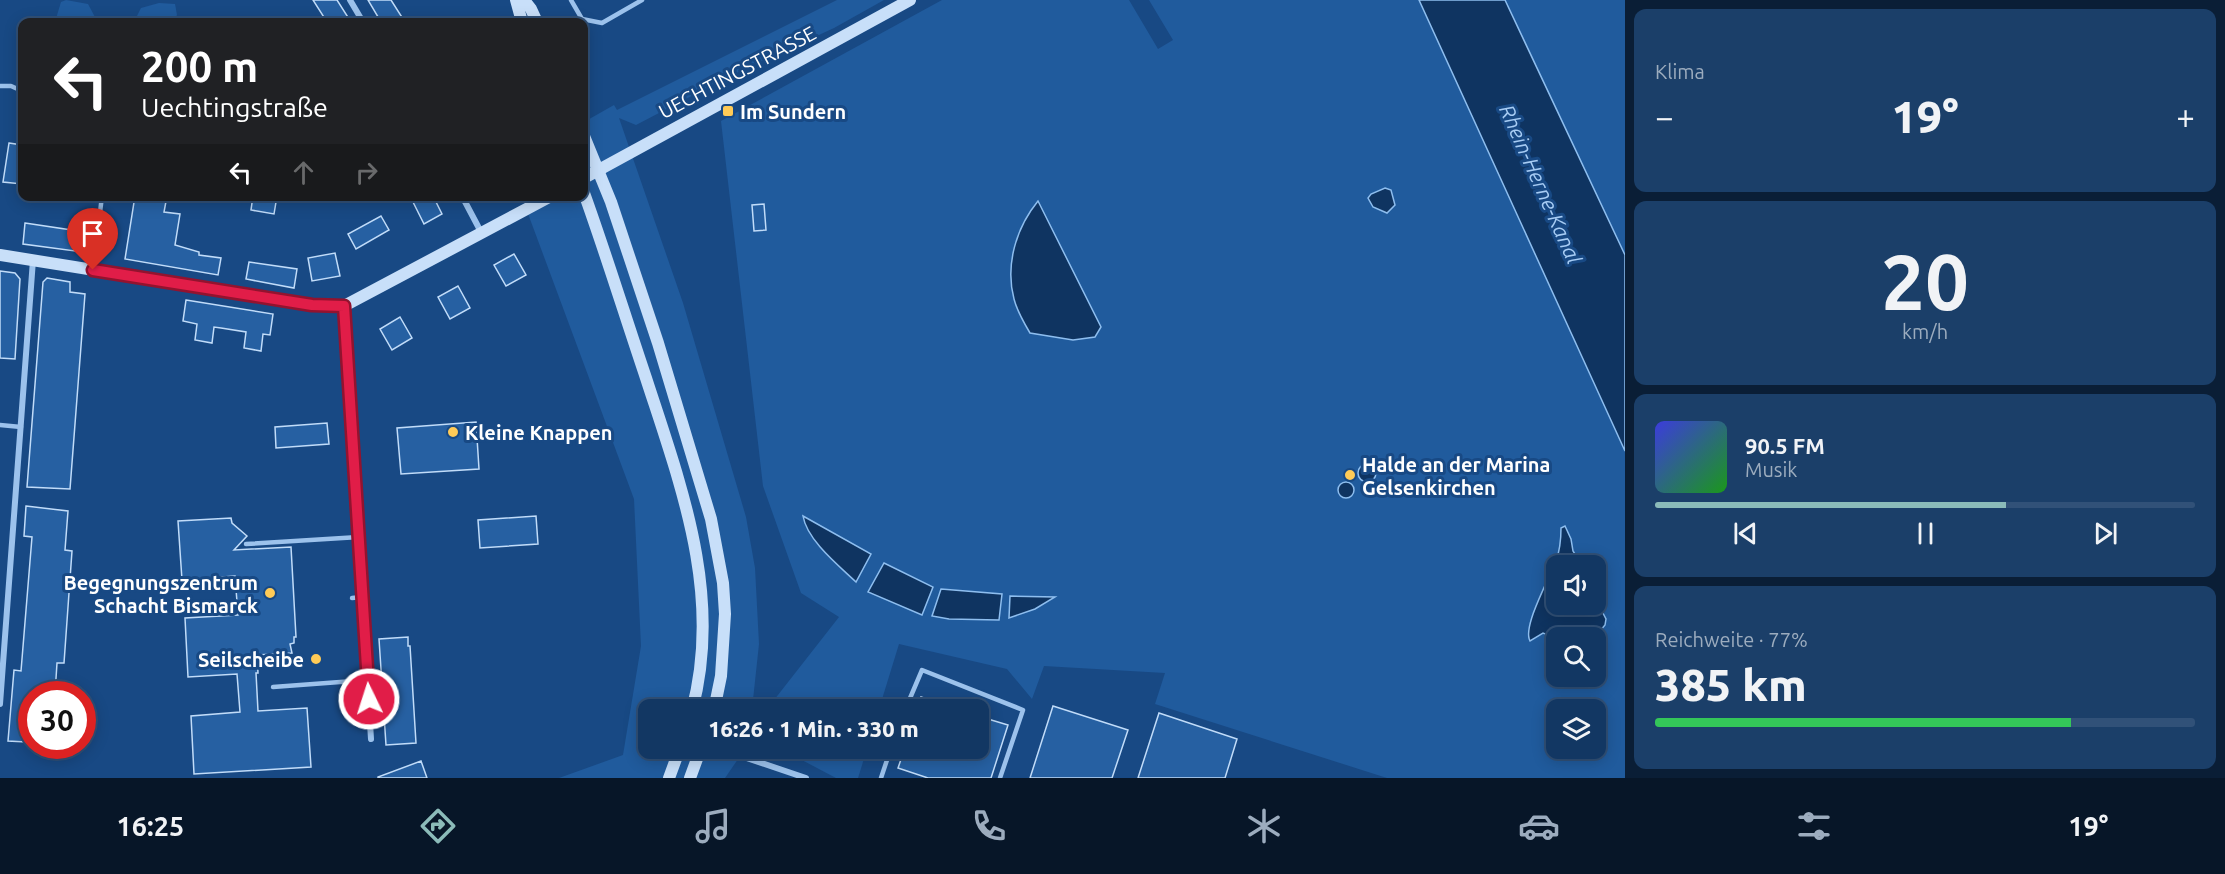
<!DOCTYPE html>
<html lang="de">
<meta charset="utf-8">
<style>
:root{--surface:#123763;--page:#1b3f69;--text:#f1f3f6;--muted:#9cacbe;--line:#315178;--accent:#8bbbb9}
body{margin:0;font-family:Ubuntu,sans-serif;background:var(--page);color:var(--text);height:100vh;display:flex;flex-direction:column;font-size:22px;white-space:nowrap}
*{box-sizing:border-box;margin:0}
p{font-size:20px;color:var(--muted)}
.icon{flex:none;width:33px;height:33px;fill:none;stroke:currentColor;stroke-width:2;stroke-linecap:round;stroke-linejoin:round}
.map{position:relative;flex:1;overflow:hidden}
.side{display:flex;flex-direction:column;gap:9px;padding:9px;background:#0a1e36;width:600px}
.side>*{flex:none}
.top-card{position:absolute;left:18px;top:18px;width:570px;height:183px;border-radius:12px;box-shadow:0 3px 15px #0003,0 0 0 2px var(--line);background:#202124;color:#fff;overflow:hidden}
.controls{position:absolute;left:1546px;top:555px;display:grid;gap:12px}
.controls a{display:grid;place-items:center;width:60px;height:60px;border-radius:12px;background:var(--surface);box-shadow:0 3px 15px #0003,0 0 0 2px var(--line);font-size:30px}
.speed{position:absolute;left:18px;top:681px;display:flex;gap:12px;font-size:30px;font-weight:700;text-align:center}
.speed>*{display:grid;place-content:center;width:78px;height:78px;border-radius:50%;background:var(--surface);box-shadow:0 3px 15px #0003,0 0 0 2px var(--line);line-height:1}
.speed .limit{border:9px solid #d22;background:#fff;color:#111}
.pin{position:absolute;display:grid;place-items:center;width:51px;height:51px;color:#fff;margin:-62px -26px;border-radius:50% 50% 50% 0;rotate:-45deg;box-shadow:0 0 6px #0007}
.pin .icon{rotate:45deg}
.me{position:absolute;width:66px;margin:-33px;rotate:356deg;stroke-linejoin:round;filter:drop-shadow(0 0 4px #0008)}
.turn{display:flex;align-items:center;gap:21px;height:126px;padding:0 24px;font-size:27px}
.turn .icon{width:78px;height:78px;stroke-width:2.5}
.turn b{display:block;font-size:42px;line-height:51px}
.lanes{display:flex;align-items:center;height:57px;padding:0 24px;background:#0003;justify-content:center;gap:30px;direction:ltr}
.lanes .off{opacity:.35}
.big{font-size:45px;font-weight:800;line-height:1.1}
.side .card{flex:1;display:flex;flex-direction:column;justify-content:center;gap:9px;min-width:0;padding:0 21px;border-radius:12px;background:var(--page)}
.side .dial{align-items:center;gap:0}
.dial b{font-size:78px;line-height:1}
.song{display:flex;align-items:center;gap:18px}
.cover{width:72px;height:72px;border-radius:9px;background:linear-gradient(135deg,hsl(240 70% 55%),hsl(120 70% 35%))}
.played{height:6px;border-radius:3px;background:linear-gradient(90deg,var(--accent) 65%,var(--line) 65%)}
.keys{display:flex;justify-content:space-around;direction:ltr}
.heat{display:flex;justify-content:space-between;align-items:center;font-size:33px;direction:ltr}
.charge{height:9px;border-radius:4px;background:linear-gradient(90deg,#34c759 77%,var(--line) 0)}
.trip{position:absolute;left:638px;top:699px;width:351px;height:60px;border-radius:12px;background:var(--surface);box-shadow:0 3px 15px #0003,0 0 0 2px var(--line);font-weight:800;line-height:60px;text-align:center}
.tab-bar{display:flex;height:96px;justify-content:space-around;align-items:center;background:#071628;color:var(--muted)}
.tab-bar .icon{width:42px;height:42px}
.tab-bar .active{color:var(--accent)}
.tab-bar b{font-size:27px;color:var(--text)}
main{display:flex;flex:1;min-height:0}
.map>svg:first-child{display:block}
.green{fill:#205b9d;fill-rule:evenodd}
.water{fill:#0f3461;stroke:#8ebeef;stroke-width:1.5}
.building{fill:#2660a2;stroke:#c1dcf9;stroke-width:1.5}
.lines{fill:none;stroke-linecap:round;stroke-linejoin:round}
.lane{stroke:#9cc2ec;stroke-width:4.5}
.street{stroke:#9cc2ec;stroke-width:6}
.secondary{stroke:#c8dff9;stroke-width:12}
.route-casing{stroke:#92132f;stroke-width:15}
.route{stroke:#e11d48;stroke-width:10}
.poi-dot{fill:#ffcb57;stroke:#184984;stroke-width:2}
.labels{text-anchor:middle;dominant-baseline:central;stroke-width:6;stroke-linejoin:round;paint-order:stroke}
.street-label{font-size:20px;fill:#fff;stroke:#184984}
.poi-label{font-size:20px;font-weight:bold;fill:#fff;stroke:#184984;text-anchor:start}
.water-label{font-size:21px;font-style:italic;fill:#a7ccf4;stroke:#184984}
</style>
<main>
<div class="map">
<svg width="1625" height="778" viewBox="0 0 1625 778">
<rect width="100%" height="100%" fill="#184984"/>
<g class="green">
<path d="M66,0L88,4L96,19L93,22H55L61,2Z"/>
<path d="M837,0H884L834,28L728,77L636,125L619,118L683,303L746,517L755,568L759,644L752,709L648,710V748L745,749L725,778H559L623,755L641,646L634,499L527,211L554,197L584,196V122L614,105L617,110Z"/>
<path d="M942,0H1129L1158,49L1173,40L1149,0H1419L1625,451V778H1387L1155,704L1165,673L1044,666L1032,699L1007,669L899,644L879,709H767L839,617L801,593L763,486L721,121ZM1557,566H1596V604H1557ZM1557,638H1596V676H1557ZM1557,710H1596V748H1557Z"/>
<path d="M1505,0H1625V255Z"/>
<path d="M159,3L175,4L177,15L173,21L141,19L137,16L141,8Z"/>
<path d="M781,749L867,748V749L858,778H836Z"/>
</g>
<g class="water">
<path d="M1419,0H1505L1625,255V451Z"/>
<path d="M1385,188L1391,190L1395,205L1387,213L1373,207L1368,198L1371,194Z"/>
<path d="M1038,201L1101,327L1095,337L1073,340L1030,333C1024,323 1017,311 1014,299C1005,265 1016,228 1038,201Z"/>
<circle cx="1367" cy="473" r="9"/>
<circle cx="1346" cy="490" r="8"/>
<path d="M803,516L871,554L856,582C838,565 807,540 803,516Z"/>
<path d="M1565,526L1571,539L1573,551L1582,565L1557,566V604H1596V600L1606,619L1605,625L1600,631L1555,638L1543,633L1530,641C1522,627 1550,577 1556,561C1560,550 1561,539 1561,528Z"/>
<path d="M884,563L933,587L922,615L868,592Z"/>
<path d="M941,589L1002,594L999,620L949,619L932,616Z"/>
<path d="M1010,596L1055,597L1035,609L1009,618Z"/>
</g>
<g class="building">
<path d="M313,0H337L351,22H327Z"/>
<path d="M368,0H391L405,22H381Z"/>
<path d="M9,143L22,145V184L3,182Z"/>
<path d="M135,196H167L164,212L180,214L175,245L199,252V255L221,258L218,275L125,259Z"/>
<path d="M253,196H277L274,214L251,210Z"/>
<path d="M410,196H433L442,214L424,224Z"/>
<path d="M764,204L766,230L754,231L752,205Z"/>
<path d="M381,216L389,230L356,249L348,234Z"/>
<path d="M25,223L78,231L75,251L23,244Z"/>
<path d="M335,253L340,276L312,281L308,258Z"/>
<path d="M514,254L526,275L506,286L494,265Z"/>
<path d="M249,262L297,269L294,288L246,279Z"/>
<path d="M0,271L15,273L20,279L15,359L0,358Z"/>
<path d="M47,278L70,282V292L85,294L70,489L27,487L43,282Z"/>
<path d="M458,286L470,308L450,319L438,297Z"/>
<path d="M186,300L273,314L270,335L263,334L261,351L244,348L246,332L221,328L214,327L212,343L195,340L197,324L183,321Z"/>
<path d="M400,317L412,338L392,350L380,329Z"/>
<path d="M476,422L479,469L401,474L397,428Z"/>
<path d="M327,423L329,444L276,448L275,427Z"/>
<path d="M26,506L68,511L65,550L72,551L64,663H57L55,694H30L28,722L31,723L30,733L27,732L26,742L8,741L14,670L21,671L32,537L24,536Z"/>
<path d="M536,516L538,544L480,548L478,520Z"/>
<path d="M231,518L232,523L247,536L234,550L291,547L296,637H294V643L290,644L292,653L257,655L258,673H256L258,711L307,708L311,767L194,774L191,716L240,712L237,674L188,677L185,618L238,615L235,576L182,580L178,521Z"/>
<path d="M408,637V646H410L416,743L386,745L379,639Z"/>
<path d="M921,697L952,707V710H917Z"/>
<path d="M1053,706L1128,730L1112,778H1030Z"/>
<path d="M1159,713L1237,739L1225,778H1138Z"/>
<path d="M978,716L1008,725L991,778H928L898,768L905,748H978Z"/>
<path d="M421,761L427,778H378V777Z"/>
</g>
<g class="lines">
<g class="lane">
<path d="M571,0L582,19L602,23L642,0"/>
<path d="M0,86H11L22,91"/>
<path d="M93,270L102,196"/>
<path d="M0,425L21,427"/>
<path d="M246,544L359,537"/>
<path d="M352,598L362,597"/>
<path d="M273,687L367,680"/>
<path d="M905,710L922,670L1023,710L1000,778"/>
<path d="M881,778L891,748"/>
</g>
<g class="street">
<path d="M350,0L363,22"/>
<path d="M462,196L481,232"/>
<path d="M344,306L371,739"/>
<path d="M0,704L33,260"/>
<path d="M717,748L806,778"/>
</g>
<g class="secondary">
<path d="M516,0L522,22"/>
<path d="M524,0L531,9L537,22"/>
<path d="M584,136L611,202L658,343L711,519L723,583L725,614L721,676L714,710"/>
<path d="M584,178L910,0"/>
<path d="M584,193C606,254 625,316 646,378C681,486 723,595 692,710"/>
<path d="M0,255L312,305L344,306L551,196"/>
<path d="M669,778L680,748"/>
<path d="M690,778L701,748"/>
</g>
</g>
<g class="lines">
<defs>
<path id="route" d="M93,270L312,305L344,306L369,699"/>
</defs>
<use href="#route" class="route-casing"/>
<use href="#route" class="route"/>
</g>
<g class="poi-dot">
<rect x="722" y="105" width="12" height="12" rx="3"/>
<circle cx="453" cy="432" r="6"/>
<circle cx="1350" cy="475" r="6"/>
<circle cx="270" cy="593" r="6"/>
<circle cx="316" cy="659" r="6"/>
</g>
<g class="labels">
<g class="street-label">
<text transform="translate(737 72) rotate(-28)">UECHTINGSTRASSE</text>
</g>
<g class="poi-label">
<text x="740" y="111">Im Sundern</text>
<text x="465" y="432">Kleine Knappen</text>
<text x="1362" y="464">Halde an der Marina<tspan x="1362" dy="23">Gelsenkirchen</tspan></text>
<text x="258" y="582" text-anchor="end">Begegnungszentrum<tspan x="258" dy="23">Schacht Bismarck</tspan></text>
<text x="304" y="659" text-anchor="end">Seilscheibe</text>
</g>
<g class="water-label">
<text transform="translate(1541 184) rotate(66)">Rhein-Herne-Kanal</text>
</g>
</g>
</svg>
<div class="controls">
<a><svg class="icon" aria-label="sound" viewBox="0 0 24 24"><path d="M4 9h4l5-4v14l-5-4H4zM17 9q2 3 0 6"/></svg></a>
<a><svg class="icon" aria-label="search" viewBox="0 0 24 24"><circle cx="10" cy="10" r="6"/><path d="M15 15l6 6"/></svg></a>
<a><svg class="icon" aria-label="layers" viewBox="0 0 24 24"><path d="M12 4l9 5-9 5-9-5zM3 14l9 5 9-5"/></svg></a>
</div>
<div class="speed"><div class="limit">30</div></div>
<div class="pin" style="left:93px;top:270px;background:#d93025"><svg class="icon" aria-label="arrive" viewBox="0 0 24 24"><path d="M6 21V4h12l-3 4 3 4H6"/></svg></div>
<svg class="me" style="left:369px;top:699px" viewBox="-20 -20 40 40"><circle r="17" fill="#e11d48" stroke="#fff" stroke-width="3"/><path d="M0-11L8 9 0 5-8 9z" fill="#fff"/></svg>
<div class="trip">16:26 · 1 Min. · 330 m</div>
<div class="top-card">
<div class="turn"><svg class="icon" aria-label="left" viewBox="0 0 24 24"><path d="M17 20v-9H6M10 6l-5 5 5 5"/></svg><div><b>200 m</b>Uechtingstraße</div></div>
<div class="lanes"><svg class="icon" aria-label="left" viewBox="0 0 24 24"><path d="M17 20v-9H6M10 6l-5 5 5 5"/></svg><svg class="icon off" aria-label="ahead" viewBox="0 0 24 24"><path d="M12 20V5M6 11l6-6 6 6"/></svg><svg class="icon off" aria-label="right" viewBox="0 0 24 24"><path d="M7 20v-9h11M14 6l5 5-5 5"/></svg></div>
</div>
</div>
<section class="side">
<div class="card"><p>Klima</p>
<div class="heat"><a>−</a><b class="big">19°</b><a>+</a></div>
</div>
<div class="card dial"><b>20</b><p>km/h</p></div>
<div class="card">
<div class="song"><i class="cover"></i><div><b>90.5 FM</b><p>Musik</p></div></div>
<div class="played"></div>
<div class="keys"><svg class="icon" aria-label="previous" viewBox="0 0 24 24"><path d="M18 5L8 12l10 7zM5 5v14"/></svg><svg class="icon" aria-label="pause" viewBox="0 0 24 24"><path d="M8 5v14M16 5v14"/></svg><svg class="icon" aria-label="next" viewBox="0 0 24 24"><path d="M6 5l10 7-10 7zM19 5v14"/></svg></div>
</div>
<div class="card"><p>Reichweite · 77%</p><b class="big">385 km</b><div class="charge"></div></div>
</section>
</main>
<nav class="tab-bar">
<b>16:25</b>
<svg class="icon active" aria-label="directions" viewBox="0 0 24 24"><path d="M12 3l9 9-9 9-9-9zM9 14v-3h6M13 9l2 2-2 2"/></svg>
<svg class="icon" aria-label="music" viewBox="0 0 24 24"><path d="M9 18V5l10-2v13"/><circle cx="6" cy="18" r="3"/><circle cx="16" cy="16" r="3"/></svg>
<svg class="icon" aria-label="phone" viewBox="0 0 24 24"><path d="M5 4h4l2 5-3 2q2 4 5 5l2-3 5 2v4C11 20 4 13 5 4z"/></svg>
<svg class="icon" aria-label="climate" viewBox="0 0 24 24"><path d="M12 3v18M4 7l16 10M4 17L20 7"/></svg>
<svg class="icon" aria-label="car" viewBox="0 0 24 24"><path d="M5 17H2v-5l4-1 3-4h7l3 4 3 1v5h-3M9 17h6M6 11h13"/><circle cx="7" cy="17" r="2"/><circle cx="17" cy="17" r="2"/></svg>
<svg class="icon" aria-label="filters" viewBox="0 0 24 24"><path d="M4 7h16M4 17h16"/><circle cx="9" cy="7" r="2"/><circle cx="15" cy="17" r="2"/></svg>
<b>19°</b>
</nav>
